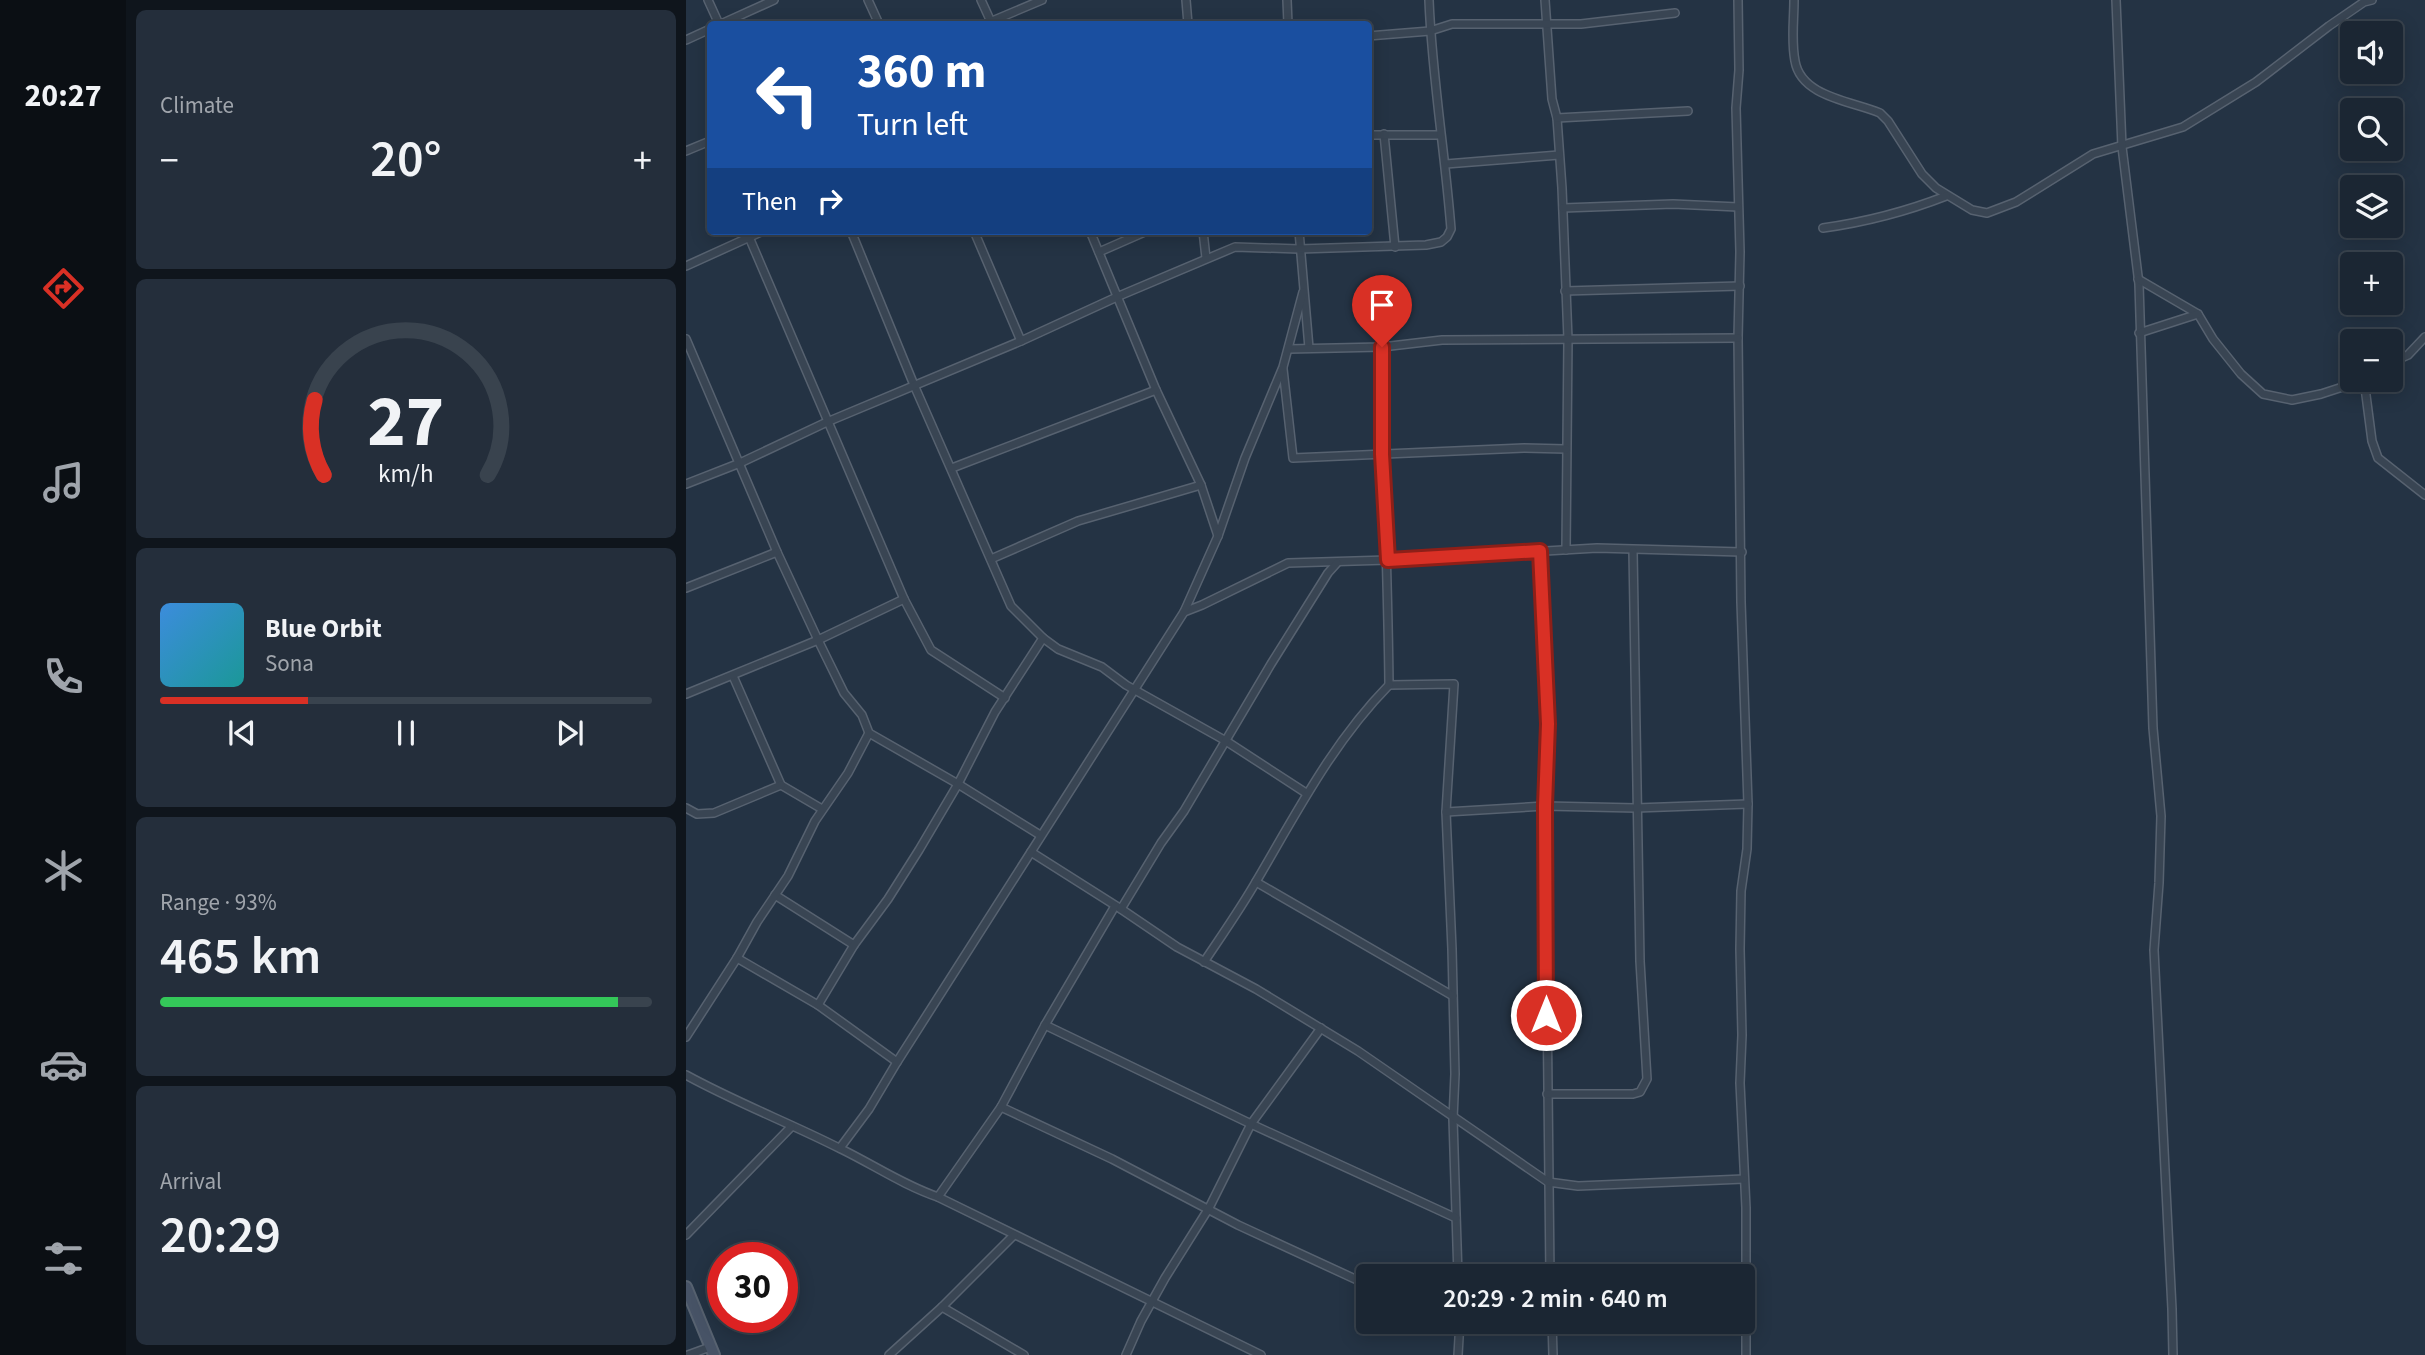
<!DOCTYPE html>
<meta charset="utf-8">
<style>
:root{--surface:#1b2633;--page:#242e3b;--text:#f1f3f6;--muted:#a0a5ac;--line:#39434e;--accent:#d93025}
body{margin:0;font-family:"Source Sans 3",sans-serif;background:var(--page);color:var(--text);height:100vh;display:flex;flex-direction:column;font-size:26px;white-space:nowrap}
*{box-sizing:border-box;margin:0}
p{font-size:23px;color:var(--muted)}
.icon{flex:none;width:38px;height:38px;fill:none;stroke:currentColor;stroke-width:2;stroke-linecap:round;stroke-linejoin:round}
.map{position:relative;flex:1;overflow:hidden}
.details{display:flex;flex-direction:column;gap:10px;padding:10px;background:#0f151c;width:560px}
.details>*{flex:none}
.banner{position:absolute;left:21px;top:21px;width:665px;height:214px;border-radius:7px;box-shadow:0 4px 18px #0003,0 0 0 2px var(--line);background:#1a4fa0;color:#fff;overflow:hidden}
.fabs{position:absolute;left:1654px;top:21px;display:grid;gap:14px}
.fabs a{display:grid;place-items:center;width:63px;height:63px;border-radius:7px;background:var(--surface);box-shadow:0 4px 18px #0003,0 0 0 2px var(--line);font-size:35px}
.speed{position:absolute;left:21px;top:1242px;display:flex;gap:14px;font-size:35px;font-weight:700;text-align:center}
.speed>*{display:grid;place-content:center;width:91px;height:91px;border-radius:50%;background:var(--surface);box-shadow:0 4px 18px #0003,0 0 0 2px var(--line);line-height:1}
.speed .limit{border:10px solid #d22;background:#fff;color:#111}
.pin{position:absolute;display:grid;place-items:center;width:60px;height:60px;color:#fff;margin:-72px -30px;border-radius:50% 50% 50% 0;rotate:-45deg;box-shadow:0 0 7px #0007}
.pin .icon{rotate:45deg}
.me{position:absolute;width:77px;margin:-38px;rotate:0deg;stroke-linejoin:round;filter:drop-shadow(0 0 5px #0008)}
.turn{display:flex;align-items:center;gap:24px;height:147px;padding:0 35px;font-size:32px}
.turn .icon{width:91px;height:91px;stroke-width:2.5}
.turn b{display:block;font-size:49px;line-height:60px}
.then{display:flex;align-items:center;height:66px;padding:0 35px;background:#0003;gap:14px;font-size:26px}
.big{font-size:52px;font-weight:600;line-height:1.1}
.details .widget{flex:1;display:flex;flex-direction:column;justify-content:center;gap:10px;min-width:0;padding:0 24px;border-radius:10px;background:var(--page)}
.details .dial{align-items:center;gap:0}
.dial svg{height:182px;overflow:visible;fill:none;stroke:var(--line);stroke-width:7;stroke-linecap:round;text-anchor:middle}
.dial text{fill:var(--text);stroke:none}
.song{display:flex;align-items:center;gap:21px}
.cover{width:84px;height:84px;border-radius:10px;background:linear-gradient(135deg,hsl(210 70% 55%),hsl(180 70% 35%))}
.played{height:7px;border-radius:4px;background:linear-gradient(90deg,var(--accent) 30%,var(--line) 30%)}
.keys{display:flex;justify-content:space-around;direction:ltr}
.heat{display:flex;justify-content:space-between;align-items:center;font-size:38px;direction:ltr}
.charge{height:10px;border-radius:5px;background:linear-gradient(90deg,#34c759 93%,var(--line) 0)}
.trip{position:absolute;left:670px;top:1264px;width:399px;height:70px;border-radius:7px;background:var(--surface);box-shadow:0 4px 18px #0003,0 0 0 2px var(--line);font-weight:600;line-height:70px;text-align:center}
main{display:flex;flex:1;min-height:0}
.menu{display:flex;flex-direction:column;width:126px;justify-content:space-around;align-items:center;background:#0b0f14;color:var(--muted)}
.menu .icon{width:49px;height:49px}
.menu .current{color:var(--accent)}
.menu b{font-size:32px;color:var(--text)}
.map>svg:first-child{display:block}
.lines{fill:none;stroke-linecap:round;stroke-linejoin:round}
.street-casing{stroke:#576270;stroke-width:10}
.secondary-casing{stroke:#576270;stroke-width:14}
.street{stroke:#394553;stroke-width:7}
.secondary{stroke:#475366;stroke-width:10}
.route-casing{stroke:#8d1f18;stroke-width:18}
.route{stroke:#d93025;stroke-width:12}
</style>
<main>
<nav class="menu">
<b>20:27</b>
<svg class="icon current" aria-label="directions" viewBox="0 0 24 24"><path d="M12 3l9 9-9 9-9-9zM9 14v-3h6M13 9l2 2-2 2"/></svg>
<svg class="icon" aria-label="music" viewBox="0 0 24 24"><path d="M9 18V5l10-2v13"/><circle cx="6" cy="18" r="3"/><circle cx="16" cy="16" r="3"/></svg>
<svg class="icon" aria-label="phone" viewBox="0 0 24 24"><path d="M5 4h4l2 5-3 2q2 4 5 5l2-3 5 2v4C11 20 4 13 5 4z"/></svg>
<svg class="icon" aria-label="climate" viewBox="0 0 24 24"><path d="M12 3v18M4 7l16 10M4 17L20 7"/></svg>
<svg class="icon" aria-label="car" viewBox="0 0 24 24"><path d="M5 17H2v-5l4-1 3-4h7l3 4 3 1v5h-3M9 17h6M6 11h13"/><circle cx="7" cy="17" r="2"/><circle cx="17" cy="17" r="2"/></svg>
<svg class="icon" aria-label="filters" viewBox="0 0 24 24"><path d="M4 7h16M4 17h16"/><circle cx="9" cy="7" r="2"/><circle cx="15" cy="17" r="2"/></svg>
</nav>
<section class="details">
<div class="widget"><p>Climate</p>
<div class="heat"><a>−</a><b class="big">20°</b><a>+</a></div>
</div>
<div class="widget dial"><svg viewBox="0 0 100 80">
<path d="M14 69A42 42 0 1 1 86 69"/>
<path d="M14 69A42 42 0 0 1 10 36" stroke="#d93025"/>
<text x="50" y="56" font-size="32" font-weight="700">27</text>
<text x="50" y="72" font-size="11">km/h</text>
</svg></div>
<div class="widget">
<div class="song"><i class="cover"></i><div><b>Blue Orbit</b><p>Sona</p></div></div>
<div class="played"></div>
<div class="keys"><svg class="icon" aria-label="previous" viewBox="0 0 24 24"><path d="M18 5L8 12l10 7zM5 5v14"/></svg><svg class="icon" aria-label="pause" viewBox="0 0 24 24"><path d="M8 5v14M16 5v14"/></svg><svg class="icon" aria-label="next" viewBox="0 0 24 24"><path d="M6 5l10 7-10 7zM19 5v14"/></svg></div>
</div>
<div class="widget"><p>Range · 93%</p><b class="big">465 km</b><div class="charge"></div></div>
<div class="widget"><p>Arrival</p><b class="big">20:29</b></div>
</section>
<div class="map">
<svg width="1739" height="1355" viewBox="0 0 1739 1355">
<rect width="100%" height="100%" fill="#243344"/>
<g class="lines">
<defs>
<g id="street">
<path d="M22,0L33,24"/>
<path d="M182,0L193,24"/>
<path d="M295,0L306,24"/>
<path d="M500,0L502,24"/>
<path d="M601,0L602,24"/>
<path d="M859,0L866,99L871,118L876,188L882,339L880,550"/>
<path d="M1052,0L1053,70L1050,108L1054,252L1052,338L1055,602L1062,804L1061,849L1055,891L1054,949L1056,1035L1054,1083L1060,1208V1355"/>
<path d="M1108,0C1108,20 1105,41 1109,61C1115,97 1166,101 1194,113L1202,121L1236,174L1250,188L1286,210L1301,213L1330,202L1407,154L1497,127L1570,82L1643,26L1678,2L1686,0"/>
<path d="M1430,0L1436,147L1453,284L1467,728L1475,816L1473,883L1468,950L1486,1309L1487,1355"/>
<path d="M35,24L88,0"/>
<path d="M299,24L356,0"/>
<path d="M682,36L744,31L766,24H895L989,13"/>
<path d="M0,40L24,29"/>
<path d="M871,118L1002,111"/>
<path d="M698,134L709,247"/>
<path d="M682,135H754"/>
<path d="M0,151L24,141"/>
<path d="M760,164L873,155"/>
<path d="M877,208L987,204L1052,207"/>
<path d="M1137,228C1180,222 1219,212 1260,196"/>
<path d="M165,231L228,385L325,606L357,638L372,649L416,667L440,685L540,741L620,793"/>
<path d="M288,231L335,341"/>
<path d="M404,231L470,390L515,485L532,536"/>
<path d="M517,231L520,258"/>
<path d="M613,231L623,348"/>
<path d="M63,237L218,599L245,650L319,698"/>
<path d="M413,252L461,231"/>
<path d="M0,266L77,231"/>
<path d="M1452,279L1512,314L1527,339L1555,374L1577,394L1606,400L1635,394L1678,380"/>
<path d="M879,291L1054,286"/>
<path d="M1453,333L1512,314"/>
<path d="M0,339L91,552L132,640L158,693L176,715L183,733L272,784L354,835"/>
<path d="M696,347C696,460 702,572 703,685L768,684L760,812L766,949L769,1074L767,1119L772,1276"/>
<path d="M603,349L696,347L756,340L1052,338"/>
<path d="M1704,363L1722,355L1739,337"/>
<path d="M597,369L607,458L838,448L880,449"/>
<path d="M1678,380L1686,441L1692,458L1739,495"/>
<path d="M266,468L470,390"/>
<path d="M0,484L54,463L141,422L335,341L433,296L549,247L613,249L740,245L755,242L761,237L765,229C759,152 746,77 743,0"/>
<path d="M854,551L862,724L859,806L864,1276"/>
<path d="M305,559L392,521L515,485"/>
<path d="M0,588L91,552"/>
<path d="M498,612L516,605L602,563L702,560L911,548L1056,552"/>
<path d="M47,676L95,785L136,809"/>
<path d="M0,694L132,640L218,599"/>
<path d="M0,808L11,814L28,813L95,785"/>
<path d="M760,812L859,806L950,808L1062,804"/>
<path d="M345,852L435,909L491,947L570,989L672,1051L862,1182L892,1186L1058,1179"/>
<path d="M570,882L767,996"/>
<path d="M89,895L168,945"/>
<path d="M429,906L359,1025L565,1124L770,1218"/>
<path d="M435,909L475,843L498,811L585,664L642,573L651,563"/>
<path d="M51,958L71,922L102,876L129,821L162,773L183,733"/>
<path d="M518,962C536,935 555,908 571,880C611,812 647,742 703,685"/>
<path d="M132,1005L168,945L202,899L233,850L272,784L309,712L357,638"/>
<path d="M0,1037L51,958L132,1005L211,1062"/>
<path d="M0,1075C51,1103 104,1123 155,1149C188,1165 217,1185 252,1197L575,1355"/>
<path d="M861,1094H947L954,1092L961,1079L954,961L947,551"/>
<path d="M315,1107L426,1159L552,1225L682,1285"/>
<path d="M154,1148L183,1109L211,1062L498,612L532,536L559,458L597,367L617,292"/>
<path d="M252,1197L315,1107L359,1025"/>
<path d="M0,1235L105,1127"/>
<path d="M864,1274L1007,1270L1061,1272"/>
<path d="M256,1307L338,1355"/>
<path d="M761,1321L774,1327"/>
<path d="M866,1321L867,1355"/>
<path d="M2,1355L24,1347"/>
<path d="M203,1355L256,1307L328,1235"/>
<path d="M440,1355L455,1321L479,1278L523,1208L565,1124L635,1028"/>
<path d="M772,1355L774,1321"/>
</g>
<path id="secondary" d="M0,1287L28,1355"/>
</defs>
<use href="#street" class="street-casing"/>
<use href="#secondary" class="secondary-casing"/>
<use href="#street" class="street"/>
<use href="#secondary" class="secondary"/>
</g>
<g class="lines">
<defs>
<path id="route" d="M696,347V454L702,560L854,551L862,724L859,806L860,1015"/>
</defs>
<use href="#route" class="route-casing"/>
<use href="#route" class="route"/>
</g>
</svg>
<div class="fabs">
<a><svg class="icon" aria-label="sound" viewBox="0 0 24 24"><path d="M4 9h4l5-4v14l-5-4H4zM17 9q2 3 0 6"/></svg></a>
<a><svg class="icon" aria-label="search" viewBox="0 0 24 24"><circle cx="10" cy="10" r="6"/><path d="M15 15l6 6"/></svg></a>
<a><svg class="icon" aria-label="layers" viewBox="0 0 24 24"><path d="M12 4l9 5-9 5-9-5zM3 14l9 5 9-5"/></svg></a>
<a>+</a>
<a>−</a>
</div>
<div class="speed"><div class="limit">30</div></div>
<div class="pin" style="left:696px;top:347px;background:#d93025"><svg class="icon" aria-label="arrive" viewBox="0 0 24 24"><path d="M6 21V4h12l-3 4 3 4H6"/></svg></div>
<svg class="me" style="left:860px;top:1015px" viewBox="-20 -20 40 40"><circle r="17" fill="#d93025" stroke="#fff" stroke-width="3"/><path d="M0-11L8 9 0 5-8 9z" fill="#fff"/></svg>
<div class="trip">20:29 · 2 min · 640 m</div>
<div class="banner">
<div class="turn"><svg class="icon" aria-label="left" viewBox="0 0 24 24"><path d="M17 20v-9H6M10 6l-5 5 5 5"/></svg><div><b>360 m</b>Turn left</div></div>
<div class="then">Then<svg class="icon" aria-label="right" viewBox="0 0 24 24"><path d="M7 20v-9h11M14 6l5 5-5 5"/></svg></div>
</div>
</div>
</main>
